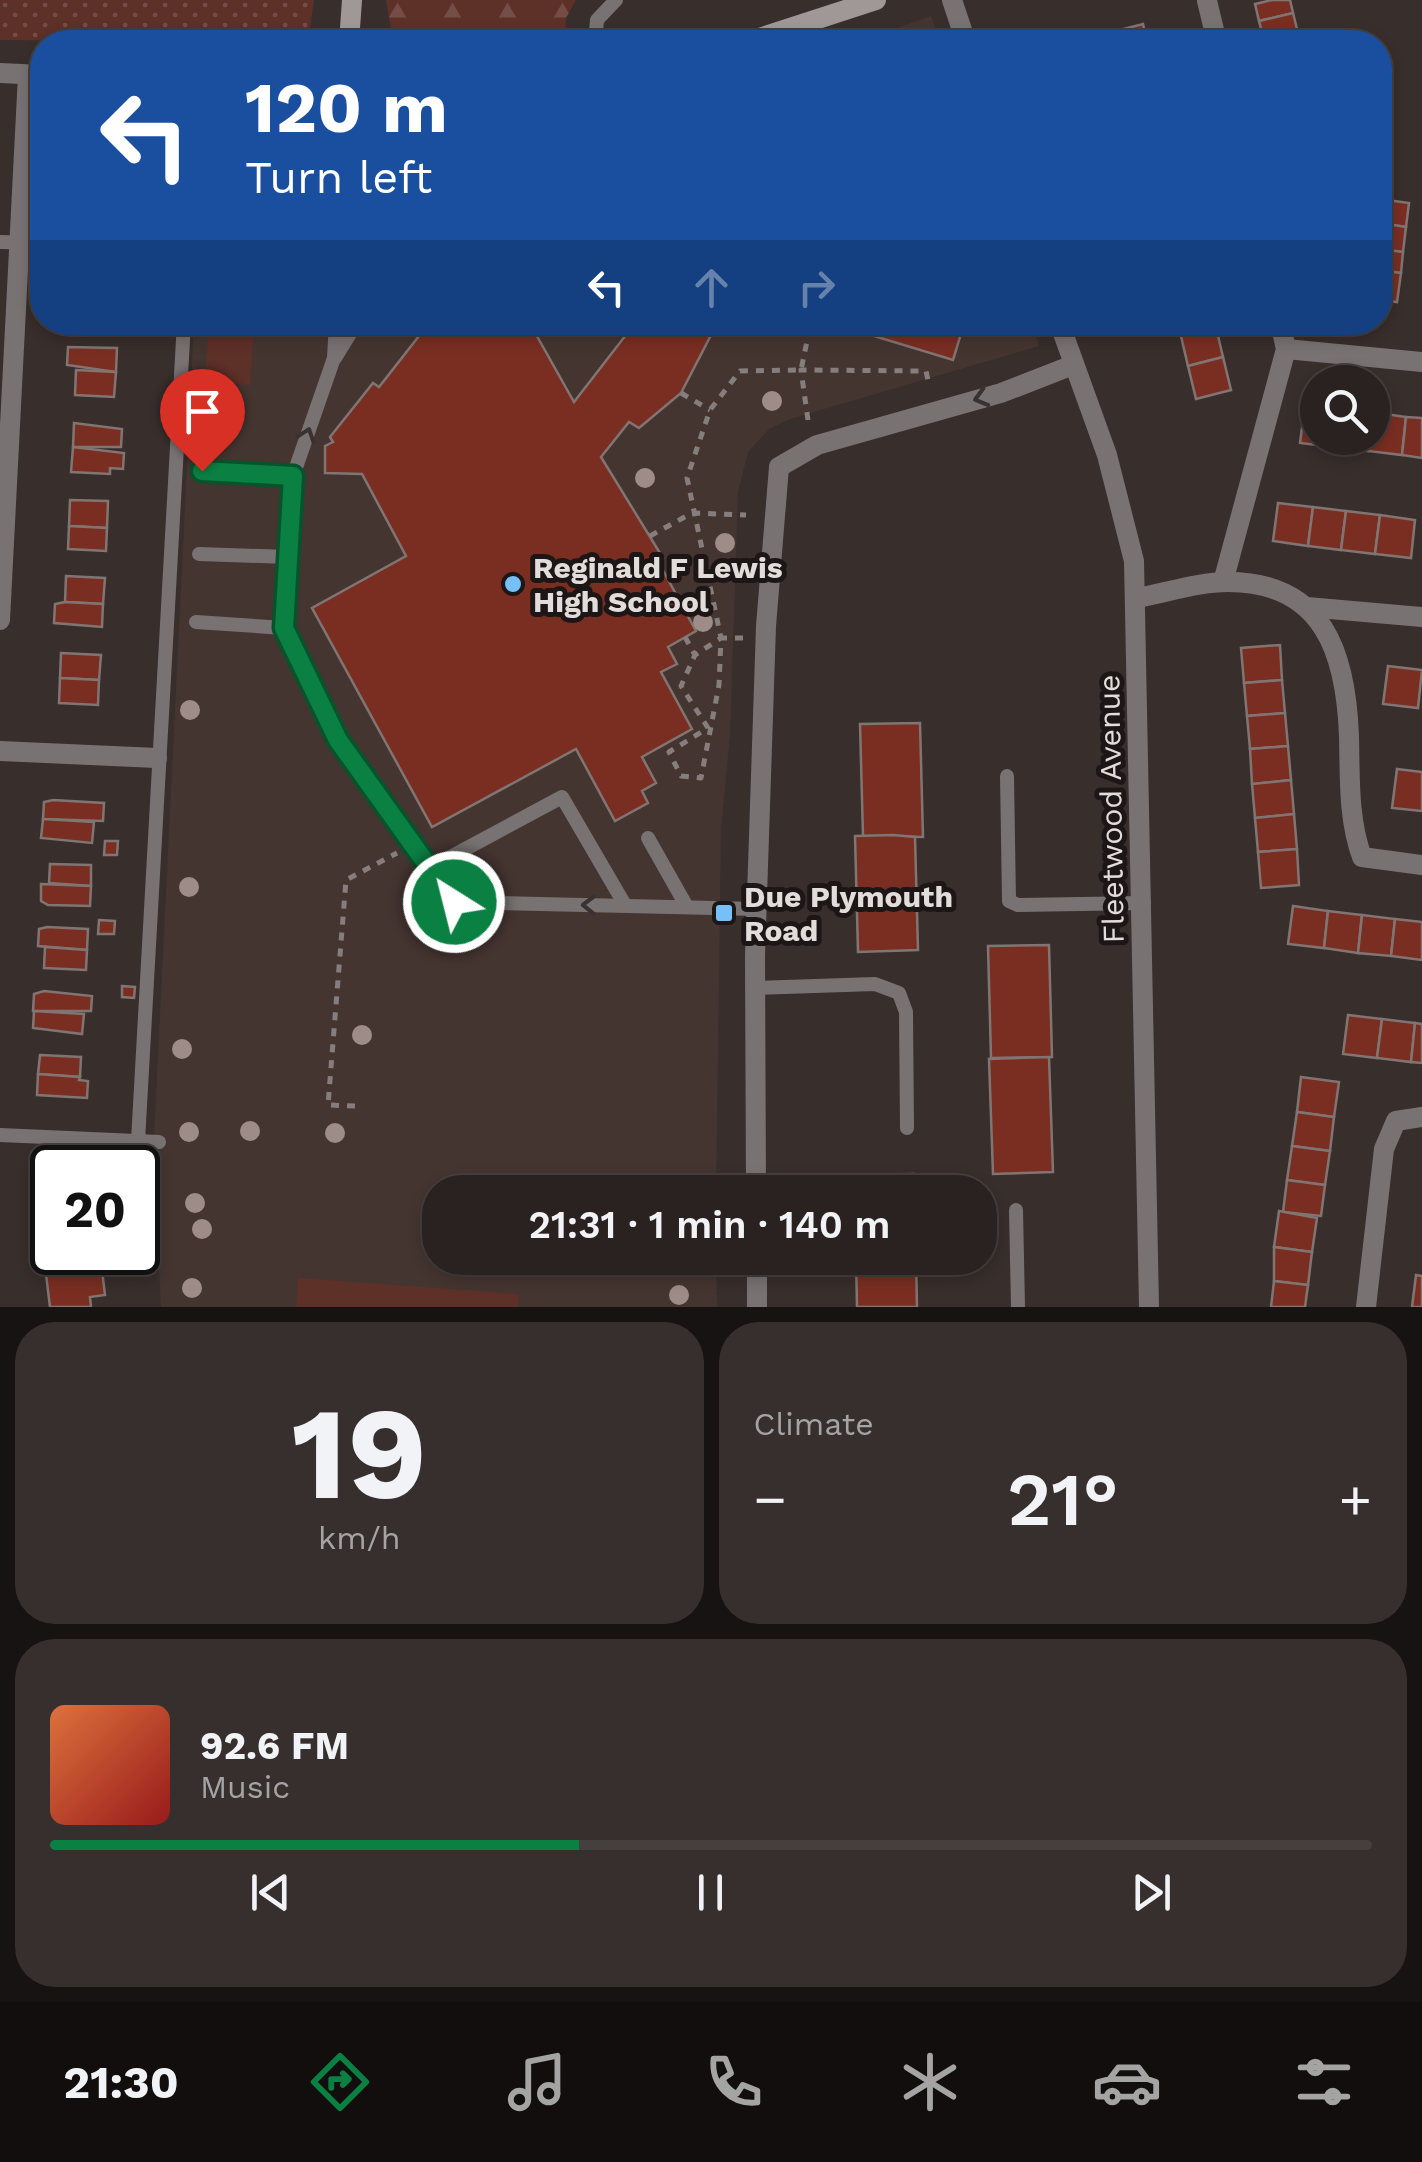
<!DOCTYPE html>
<meta charset="utf-8">
<style>
:root{--surface:#2a2221;--page:#362f2e;--text:#f1f3f6;--muted:#a5a4a5;--line:#463f3f;--accent:#0b8043}
body{margin:0;font-family:"Work Sans",sans-serif;background:var(--page);color:var(--text);height:100vh;display:flex;flex-direction:column;font-size:38px;white-space:nowrap}
*{box-sizing:border-box;margin:0}
p{font-size:32px;color:var(--muted)}
.icon{flex:none;width:55px;height:55px;fill:none;stroke:currentColor;stroke-width:2;stroke-linecap:round;stroke-linejoin:round}
.map{position:relative;height:1307px;overflow:hidden}
.details{display:flex;flex-direction:column;gap:15px;padding:15px;background:#171312;flex:1}
.details>*{flex:none}
.top-card{position:absolute;left:30px;top:30px;width:1362px;height:305px;border-radius:40px;box-shadow:0 5px 15px #0003,0 0 0 2px var(--line);background:#1a4fa0;color:#fff;overflow:hidden}
.tools{position:absolute;left:1300px;top:365px;display:grid;gap:20px}
.tools a{display:grid;place-items:center;width:90px;height:90px;border-radius:50%;background:var(--surface);box-shadow:0 5px 15px #0003,0 0 0 2px var(--line);font-size:50px}
.speed{position:absolute;left:30px;top:1145px;display:flex;gap:20px;font-size:50px;font-weight:700;text-align:center}
.speed>*{display:grid;place-content:center;width:130px;height:130px;border-radius:50%;background:var(--surface);box-shadow:0 5px 15px #0003,0 0 0 2px var(--line);line-height:1}
.speed .limit{border:5px solid #111;border-radius:15px;background:#fff;color:#111}
.pin{position:absolute;display:grid;place-items:center;width:85px;height:85px;color:#fff;margin:-102px -42px;border-radius:50% 50% 50% 0;rotate:-45deg;box-shadow:0 0 10px #0007}
.pin .icon{rotate:45deg}
.me{position:absolute;width:110px;margin:-55px;rotate:324deg;stroke-linejoin:round;filter:drop-shadow(0 0 8px #0008)}
.turn{display:flex;align-items:center;gap:35px;height:210px;padding:0 50px;font-size:45px}
.turn .icon{width:130px;height:130px;stroke-width:2.5}
.turn b{display:block;font-size:70px;line-height:85px}
.lanes{display:flex;align-items:center;height:95px;padding:0 50px;background:#0003;justify-content:center;gap:50px;direction:ltr}
.lanes .off{opacity:.35}
.big{font-size:75px;font-weight:600;line-height:1.1}
.details .widget{flex:1;display:flex;flex-direction:column;justify-content:center;gap:15px;min-width:0;padding:0 35px;border-radius:40px;background:var(--page)}
.details .dial{align-items:center;gap:0}
.dial b{font-size:130px;line-height:1}
.song{display:flex;align-items:center;gap:30px}
.cover{width:120px;height:120px;border-radius:15px;background:linear-gradient(135deg,hsl(20 70% 55%),hsl(0 70% 35%))}
.played{height:10px;border-radius:5px;background:linear-gradient(90deg,var(--accent) 40%,var(--line) 40%)}
.keys{display:flex;justify-content:space-around;direction:ltr}
.heat{display:flex;justify-content:space-between;align-items:center;font-size:55px;direction:ltr}
.details .tiles{flex:1;display:grid;gap:15px;grid-template-columns:1fr 1fr}
.widget:last-child{grid-column:span 2}
.trip{position:absolute;left:422px;top:1175px;width:575px;height:100px;border-radius:40px;background:var(--surface);box-shadow:0 5px 15px #0003,0 0 0 2px var(--line);font-weight:600;line-height:100px;text-align:center}
.tab-bar{display:flex;height:160px;justify-content:space-around;align-items:center;background:#110e0d;color:var(--muted)}
.tab-bar .icon{width:70px;height:70px}
.tab-bar .on{color:var(--accent)}
.tab-bar b{font-size:45px;color:var(--text)}
.map>svg:first-child{display:block}
.built{fill:#453531}
.grass{fill:url(#grass-dots)}
.forest{fill:url(#forest-firs)}
.garden{fill:#5d3028}
.building{fill:#7a2e22;stroke:#807573;stroke-width:2.5}
.lines{fill:none;stroke-linecap:round;stroke-linejoin:round}
.path{stroke:#867e7c;stroke-width:5;stroke-dasharray:8 8;stroke-linecap:butt}
.lane{stroke:#787372;stroke-width:14}
.street{stroke:#787372;stroke-width:20}
.secondary{stroke:#a09896;stroke-width:20}
.tree{fill:#9e8c88}
.oneway{stroke:#383332}
.route-casing{stroke:#07532c;stroke-width:25}
.route{stroke:#0b8043;stroke-width:18}
.poi-dot{fill:#75c0f6;stroke:#1c1716;stroke-width:4}
.labels{text-anchor:middle;dominant-baseline:central;stroke-width:10;stroke-linejoin:round;paint-order:stroke}
.poi-label{font-size:30px;font-weight:bold;fill:#e2dcda;stroke:#1c1716;text-anchor:start}
.street-label{font-size:30px;fill:#e2dcda;stroke:#1c1716}
</style>
<div class="map">
<svg width="1422" height="1307" viewBox="0 0 1422 1307">
<defs>
<pattern id="grass-dots" width="8" height="8" patternUnits="userSpaceOnUse" patternTransform="scale(2.5)"><rect width="8" height="8" fill="#5d3028"/><path d="M2 2h.1M6 6h.1" fill="none" stroke="#744d47" stroke-width="1.8" stroke-linecap="round"/></pattern>
<pattern id="forest-firs" width="22" height="20" patternUnits="userSpaceOnUse" patternTransform="scale(2.5)"><rect width="22" height="20" fill="#5d3028"/><path d="M5 1l3.5 6h-7zM16 11l3.5 6h-7z" fill="#744d47"/></pattern>
</defs>
<rect width="100%" height="100%" fill="#382e2c"/>
<g class="built">
<path d="M931,16L940,42H857Z"/>
<path d="M194,323H1032L1039,346L790,419L769,429L748,452L738,492L730,735L721,829L716,1192H440V1258H716L717,1307H161L153,1158Z"/>
</g>
<path class="grass" d="M0,0H314L309,35L298,42L0,40Z"/>
<path class="forest" d="M386,0H576L566,18L565,42H393Z"/>
<g class="garden">
<path d="M209,323H254L250,385L205,383Z"/>
<path d="M298,1278L519,1294L518,1307H296Z"/>
</g>
<g class="building">
<path d="M1272,0H1290L1293,13L1259,21L1255,4Z"/>
<path d="M1293,13L1297,29L1263,37L1259,21Z"/>
<path d="M1143,24L1147,42H1110L1108,33Z"/>
<path d="M1297,29L1301,42H1264L1263,37Z"/>
<path d="M1380,199L1409,203L1406,227L1380,223Z"/>
<path d="M1380,223L1406,227L1403,252L1380,249Z"/>
<path d="M1380,249L1403,252L1401,273L1380,270Z"/>
<path d="M1380,270L1401,273L1397,302L1380,300Z"/>
<path d="M430,322H529L574,402L636,322H707L701,330L710,337L681,393L639,428L629,422L601,457L663,558L658,561L696,631L668,647L677,664L661,672L692,729L642,757L656,783L642,791L648,803L615,821L576,749L432,827L312,608L406,556L362,474L325,473V446L333,442L330,437L373,383L379,387Z"/>
<path d="M828,322H995L992,333L964,324L953,360Z"/>
<path d="M1177,322H1215V323L1180,332Z"/>
<path d="M1215,323L1223,357L1188,366L1180,332Z"/>
<path d="M68,347L117,348L116,372L67,365Z"/>
<path d="M1223,357L1231,390L1196,399L1188,366Z"/>
<path d="M76,370L116,372L114,397L75,395Z"/>
<path d="M1305,404L1318,406V438H1335L1334,447L1300,443Z"/>
<path d="M1372,412L1406,417L1402,455L1368,451Z"/>
<path d="M1406,417L1422,418V458L1402,455Z"/>
<path d="M74,423L122,429L121,447H73Z"/>
<path d="M1335,438H1369L1368,451L1334,447Z"/>
<path d="M73,447L124,453L123,469L110,468V474L71,472Z"/>
<path d="M70,500L108,501L107,528L69,526Z"/>
<path d="M1278,503L1313,507L1308,546L1273,541Z"/>
<path d="M1313,507L1346,511L1341,550L1308,546Z"/>
<path d="M1346,511L1380,515L1375,554L1341,550Z"/>
<path d="M1380,515L1415,520L1411,558L1375,554Z"/>
<path d="M69,526L107,528L106,551L68,549Z"/>
<path d="M66,576L105,578L103,604L65,602Z"/>
<path d="M65,602L103,604L102,627L54,623L55,604Z"/>
<path d="M1280,645L1282,680L1244,683L1241,648Z"/>
<path d="M61,653L101,655L99,680L60,678Z"/>
<path d="M1388,666L1422,670L1418,708L1383,704Z"/>
<path d="M60,678L99,680L98,705L59,703Z"/>
<path d="M1282,680L1285,713L1247,716L1244,683Z"/>
<path d="M1285,713L1288,746L1250,749L1247,716Z"/>
<path d="M920,723L923,837L863,836L860,724Z"/>
<path d="M1288,746L1291,780L1252,784L1250,749Z"/>
<path d="M1397,769L1422,772V811L1392,808Z"/>
<path d="M1291,780L1294,814L1255,818L1252,784Z"/>
<path d="M53,800L104,803L103,821L43,819L44,802Z"/>
<path d="M1294,814L1297,849L1258,852L1255,818Z"/>
<path d="M43,819L94,822L92,843L41,838Z"/>
<path d="M893,835L915,837L918,950L858,952L855,836Z"/>
<path d="M105,841H118L117,855H104Z"/>
<path d="M1297,849L1299,885L1261,888L1258,852Z"/>
<path d="M50,864L91,865V886L49,883Z"/>
<path d="M41,884L91,886L90,906L48,905L41,901Z"/>
<path d="M1293,906L1328,911L1324,948L1288,944Z"/>
<path d="M1328,911L1362,915L1358,953L1324,948Z"/>
<path d="M1362,915L1395,919L1391,956L1358,953Z"/>
<path d="M1395,919L1422,922V960L1391,956Z"/>
<path d="M99,920L115,921L114,934H98Z"/>
<path d="M47,927L88,929L87,950L38,946L39,929Z"/>
<path d="M1049,945L1052,1057L991,1058L988,946Z"/>
<path d="M45,947L87,950L86,970L44,968Z"/>
<path d="M122,986L135,987L134,998L122,997Z"/>
<path d="M44,991L92,996L91,1011H33L34,994Z"/>
<path d="M34,1011L84,1014L82,1034L33,1028Z"/>
<path d="M1348,1015L1382,1019L1377,1058L1343,1054Z"/>
<path d="M1382,1019L1415,1023L1411,1062L1377,1058Z"/>
<path d="M1415,1023L1422,1024V1063L1411,1062Z"/>
<path d="M40,1055L81,1057L80,1077L38,1074Z"/>
<path d="M1049,1057L1053,1172L993,1174L989,1059Z"/>
<path d="M38,1074L80,1077L79,1080L88,1081L87,1098L37,1095Z"/>
<path d="M1301,1077L1339,1082L1334,1117L1297,1112Z"/>
<path d="M1297,1112L1334,1117L1330,1151L1292,1146Z"/>
<path d="M1292,1146L1330,1151L1325,1185L1287,1180Z"/>
<path d="M914,1174L915,1192H854V1175Z"/>
<path d="M52,1177V1226H39L37,1178Z"/>
<path d="M1287,1180L1325,1185L1321,1216L1283,1212Z"/>
<path d="M1279,1211L1317,1218L1312,1252L1274,1247Z"/>
<path d="M1274,1247L1312,1252L1308,1285L1274,1281Z"/>
<path d="M856,1258H916L917,1307H857Z"/>
<path d="M85,1261L86,1272L102,1270L105,1295L90,1297L91,1307H50L45,1266Z"/>
<path d="M1416,1275L1422,1276V1307H1412Z"/>
<path d="M1274,1281L1308,1285L1305,1307H1271Z"/>
</g>
<g class="lines">
<g class="path">
<path d="M681,393L710,410"/>
<path d="M808,420L801,370L926,371L929,385"/>
<path d="M650,536L692,513L746,515"/>
<path d="M685,637L695,655"/>
<path d="M743,638H721L719,685L701,778L681,776L669,752L708,728L681,686L695,655L721,638L687,478L710,410L740,371L801,370L811,322"/>
<path d="M355,1106L328,1105L346,880L397,853"/>
</g>
<g class="lane">
<path d="M595,42L597,20L616,0"/>
<path d="M0,242L42,243"/>
<path d="M336,322L334,358L293,476L284,628L337,739L454,902L757,909"/>
<path d="M335,358L357,322"/>
<path d="M202,471L293,476"/>
<path d="M199,554L288,557"/>
<path d="M196,622L284,628"/>
<path d="M1007,776L1009,901L1018,905L1144,903"/>
<path d="M648,838L687,907"/>
<path d="M430,868L562,797L625,905"/>
<path d="M755,988L875,984L899,993L906,1012L907,1128"/>
<path d="M0,1135L159,1142"/>
<path d="M138,1141L184,322"/>
<path d="M1016,1210L1018,1307"/>
</g>
<g class="street">
<path d="M952,0L966,42"/>
<path d="M1207,1L1217,42"/>
<path d="M0,73L42,75"/>
<path d="M1059,322L1107,455L1134,561L1149,1307"/>
<path d="M1286,349L1422,362"/>
<path d="M1223,582L1286,349L1280,322"/>
<path d="M1137,598C1166,593 1198,582 1228,582C1324,582 1346,654 1349,736C1350,776 1348,819 1362,857L1422,865"/>
<path d="M1307,607L1422,617"/>
<path d="M0,620L28,75"/>
<path d="M0,751L157,758"/>
<path d="M756,1192L755,956L766,626L779,467L817,445L1001,393L1073,365"/>
<path d="M757,1258V1307"/>
<path d="M1366,1307L1384,1149L1396,1121L1422,1117"/>
</g>
<g class="secondary">
<path d="M349,42L352,0"/>
<path d="M747,42L876,0"/>
</g>
</g>
<g class="tree">
<circle cx="772" cy="401" r="10"/>
<circle cx="645" cy="478" r="10"/>
<circle cx="725" cy="543" r="10"/>
<circle cx="703" cy="622" r="10"/>
<circle cx="190" cy="710" r="10"/>
<circle cx="189" cy="887" r="10"/>
<circle cx="421" cy="928" r="10"/>
<circle cx="362" cy="1035" r="10"/>
<circle cx="182" cy="1049" r="10"/>
<circle cx="250" cy="1131" r="10"/>
<circle cx="189" cy="1132" r="10"/>
<circle cx="335" cy="1133" r="10"/>
<circle cx="195" cy="1203" r="10"/>
<circle cx="202" cy="1229" r="10"/>
<circle cx="192" cy="1288" r="10"/>
<circle cx="679" cy="1295" r="10"/>
</g>
<defs><path id="oneway-chevron" d="M-2-3.5L2.5 0L-2 3.5" fill="none" stroke-width="1.6" stroke-linecap="round" stroke-linejoin="round" transform="scale(2.5)"/></defs>
<g class="oneway">
<use href="#oneway-chevron" transform="translate(981 398) rotate(164)"/>
<use href="#oneway-chevron" transform="translate(307 435) rotate(-71)"/>
<use href="#oneway-chevron" transform="translate(589 905) rotate(-179)"/>
</g>
<g class="lines">
<defs>
<path id="route" d="M202,471L293,476L284,628L338,740L454,902"/>
</defs>
<use href="#route" class="route-casing"/>
<use href="#route" class="route"/>
</g>
<g class="poi-dot">
<circle cx="513" cy="584" r="10"/>
<rect x="714" y="903" width="20" height="20" rx="5"/>
</g>
<g class="labels">
<g class="poi-label">
<text x="533" y="567">Reginald F Lewis<tspan x="533" dy="34">High School</tspan></text>
<text x="744" y="896">Due Plymouth<tspan x="744" dy="34">Road</tspan></text>
</g>
<g class="street-label">
<text transform="translate(1111 809) rotate(-91)">Fleetwood Avenue</text>
</g>
</g>
</svg>
<div class="tools">
<a><svg class="icon" aria-label="search" viewBox="0 0 24 24"><circle cx="10" cy="10" r="6"/><path d="M15 15l6 6"/></svg></a>
</div>
<div class="speed"><div class="limit">20</div></div>
<div class="pin" style="left:202px;top:471px;background:#d93025"><svg class="icon" aria-label="arrive" viewBox="0 0 24 24"><path d="M6 21V4h12l-3 4 3 4H6"/></svg></div>
<svg class="me" style="left:454px;top:902px" viewBox="-20 -20 40 40"><circle r="17" fill="#0b8043" stroke="#fff" stroke-width="3"/><path d="M0-11L8 9 0 5-8 9z" fill="#fff"/></svg>
<div class="trip">21:31 · 1 min · 140 m</div>
<div class="top-card">
<div class="turn"><svg class="icon" aria-label="left" viewBox="0 0 24 24"><path d="M17 20v-9H6M10 6l-5 5 5 5"/></svg><div><b>120 m</b>Turn left</div></div>
<div class="lanes"><svg class="icon" aria-label="left" viewBox="0 0 24 24"><path d="M17 20v-9H6M10 6l-5 5 5 5"/></svg><svg class="icon off" aria-label="ahead" viewBox="0 0 24 24"><path d="M12 20V5M6 11l6-6 6 6"/></svg><svg class="icon off" aria-label="right" viewBox="0 0 24 24"><path d="M7 20v-9h11M14 6l5 5-5 5"/></svg></div>
</div>
</div>
<section class="details">
<div class="tiles">
<div class="widget dial"><b>19</b><p>km/h</p></div>
<div class="widget"><p>Climate</p>
<div class="heat"><a>−</a><b class="big">21°</b><a>+</a></div>
</div>
<div class="widget">
<div class="song"><i class="cover"></i><div><b>92.6 FM</b><p>Music</p></div></div>
<div class="played"></div>
<div class="keys"><svg class="icon" aria-label="previous" viewBox="0 0 24 24"><path d="M18 5L8 12l10 7zM5 5v14"/></svg><svg class="icon" aria-label="pause" viewBox="0 0 24 24"><path d="M8 5v14M16 5v14"/></svg><svg class="icon" aria-label="next" viewBox="0 0 24 24"><path d="M6 5l10 7-10 7zM19 5v14"/></svg></div>
</div>
</div>
</section>
<nav class="tab-bar">
<b>21:30</b>
<svg class="icon on" aria-label="directions" viewBox="0 0 24 24"><path d="M12 3l9 9-9 9-9-9zM9 14v-3h6M13 9l2 2-2 2"/></svg>
<svg class="icon" aria-label="music" viewBox="0 0 24 24"><path d="M9 18V5l10-2v13"/><circle cx="6" cy="18" r="3"/><circle cx="16" cy="16" r="3"/></svg>
<svg class="icon" aria-label="phone" viewBox="0 0 24 24"><path d="M5 4h4l2 5-3 2q2 4 5 5l2-3 5 2v4C11 20 4 13 5 4z"/></svg>
<svg class="icon" aria-label="climate" viewBox="0 0 24 24"><path d="M12 3v18M4 7l16 10M4 17L20 7"/></svg>
<svg class="icon" aria-label="car" viewBox="0 0 24 24"><path d="M5 17H2v-5l4-1 3-4h7l3 4 3 1v5h-3M9 17h6M6 11h13"/><circle cx="7" cy="17" r="2"/><circle cx="17" cy="17" r="2"/></svg>
<svg class="icon" aria-label="filters" viewBox="0 0 24 24"><path d="M4 7h16M4 17h16"/><circle cx="9" cy="7" r="2"/><circle cx="15" cy="17" r="2"/></svg>
</nav>
